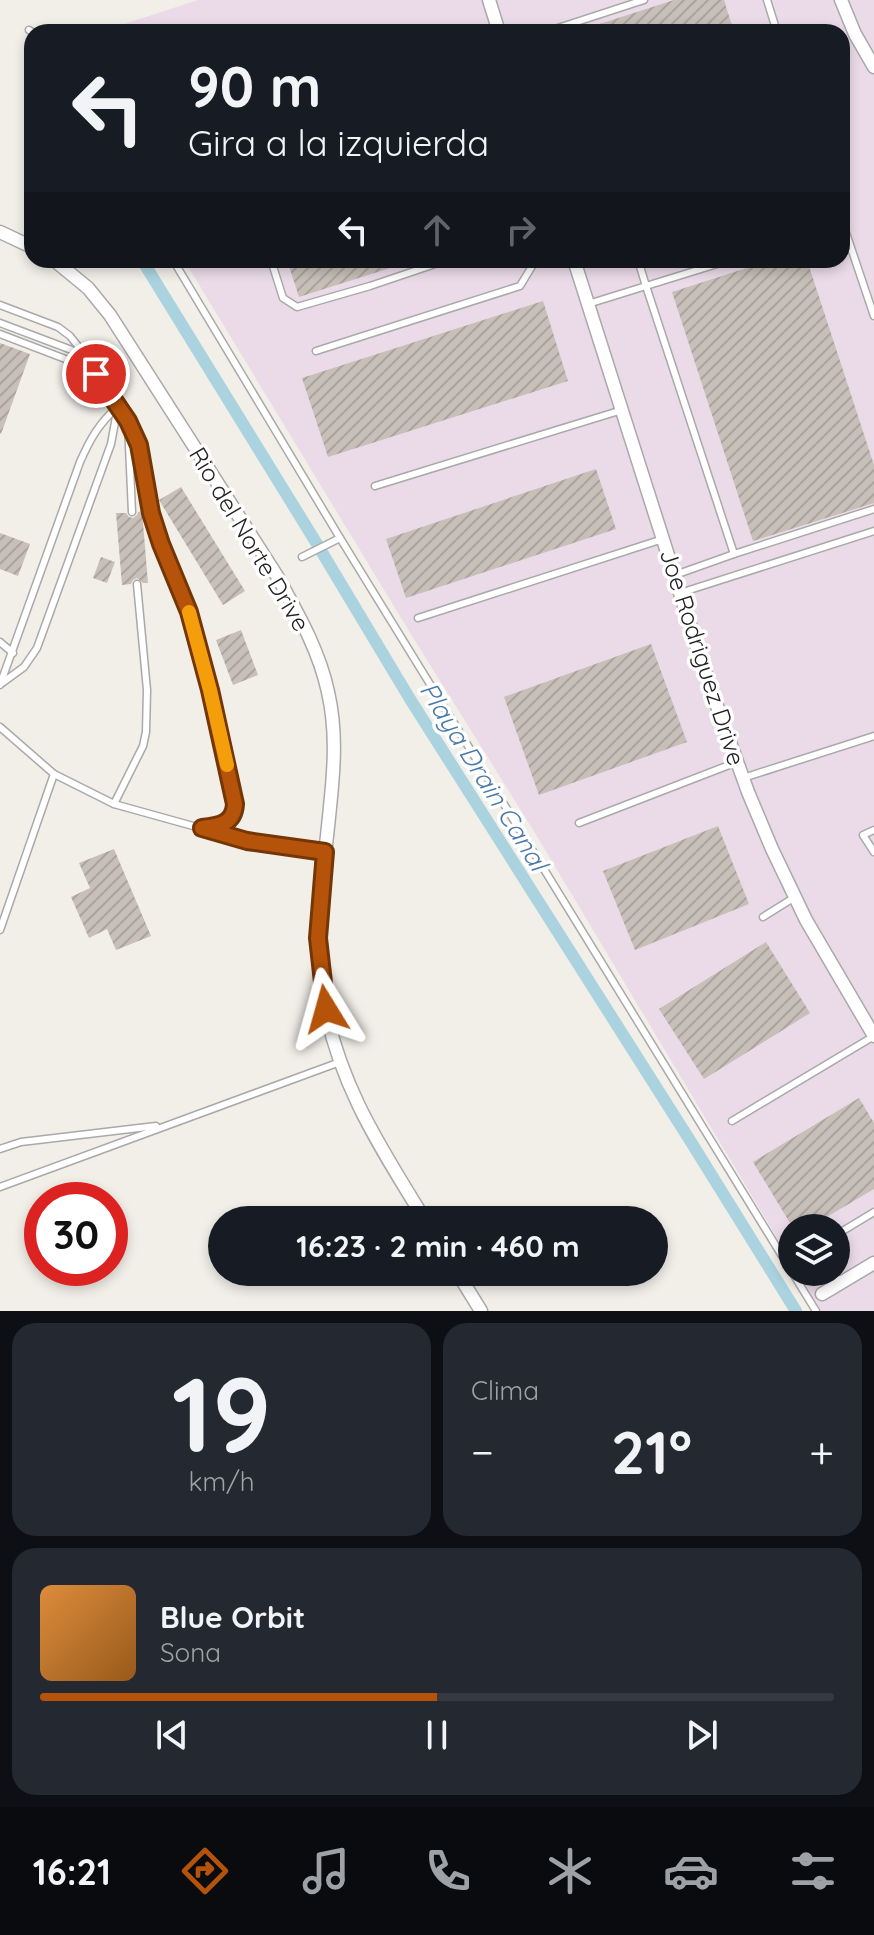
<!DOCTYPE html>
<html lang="es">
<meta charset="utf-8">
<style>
:root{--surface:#171b24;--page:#242831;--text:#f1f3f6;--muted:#9ea1a6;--line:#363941;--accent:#b45309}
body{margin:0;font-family:Quicksand,sans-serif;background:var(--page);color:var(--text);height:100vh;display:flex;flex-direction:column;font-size:30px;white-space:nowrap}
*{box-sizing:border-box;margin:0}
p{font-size:26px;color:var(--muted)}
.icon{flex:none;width:44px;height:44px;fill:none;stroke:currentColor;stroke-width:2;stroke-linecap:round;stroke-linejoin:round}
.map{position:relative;height:1311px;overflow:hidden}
.details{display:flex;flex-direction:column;gap:12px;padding:12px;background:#0d0f14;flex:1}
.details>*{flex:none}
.banner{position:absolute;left:24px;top:24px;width:826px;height:244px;border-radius:24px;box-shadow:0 4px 12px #0003;background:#171b24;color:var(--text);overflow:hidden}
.buttons{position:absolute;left:778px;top:1214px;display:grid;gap:16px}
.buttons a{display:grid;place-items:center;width:72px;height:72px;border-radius:50%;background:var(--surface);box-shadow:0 4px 12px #0003;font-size:40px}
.speed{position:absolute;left:24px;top:1182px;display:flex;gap:16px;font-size:40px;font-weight:700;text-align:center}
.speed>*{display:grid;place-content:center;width:104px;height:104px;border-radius:50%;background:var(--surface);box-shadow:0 4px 12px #0003;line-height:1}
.speed .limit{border:12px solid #d22;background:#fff;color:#111}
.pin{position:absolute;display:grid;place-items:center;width:68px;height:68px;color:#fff;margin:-34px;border:4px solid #fff;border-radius:50%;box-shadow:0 2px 8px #0007}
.me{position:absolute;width:88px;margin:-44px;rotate:352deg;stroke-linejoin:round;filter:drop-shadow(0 0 6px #0008)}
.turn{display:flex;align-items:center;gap:28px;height:168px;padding:0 32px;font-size:36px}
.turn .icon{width:104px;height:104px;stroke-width:2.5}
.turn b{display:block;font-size:56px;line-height:68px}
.lanes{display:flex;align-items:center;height:76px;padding:0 32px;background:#0003;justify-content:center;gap:40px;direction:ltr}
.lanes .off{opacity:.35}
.big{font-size:60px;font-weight:700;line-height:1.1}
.details .card{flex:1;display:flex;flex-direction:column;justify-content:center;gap:12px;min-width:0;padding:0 28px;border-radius:24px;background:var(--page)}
.details .dial{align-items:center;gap:0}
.dial b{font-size:104px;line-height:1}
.song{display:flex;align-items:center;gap:24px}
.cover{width:96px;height:96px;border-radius:12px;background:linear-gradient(135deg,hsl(30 70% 55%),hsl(30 70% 35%))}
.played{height:8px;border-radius:4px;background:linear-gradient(90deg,var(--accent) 50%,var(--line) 50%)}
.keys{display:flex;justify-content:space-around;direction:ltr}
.heat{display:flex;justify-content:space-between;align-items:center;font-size:44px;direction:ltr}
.details .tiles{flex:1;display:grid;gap:12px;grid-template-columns:1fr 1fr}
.card:last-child{grid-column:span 2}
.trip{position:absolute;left:208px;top:1206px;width:460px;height:80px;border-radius:40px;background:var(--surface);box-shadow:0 4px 12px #0003;font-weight:700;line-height:80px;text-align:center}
.tab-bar{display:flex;height:128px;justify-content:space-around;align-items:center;background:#090b0e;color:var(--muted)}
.tab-bar .icon{width:56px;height:56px}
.tab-bar .selected{color:var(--accent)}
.tab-bar b{font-size:36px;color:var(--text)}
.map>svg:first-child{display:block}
.industrial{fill:#ebdbe8}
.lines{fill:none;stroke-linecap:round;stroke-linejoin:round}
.canal{stroke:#aad3df;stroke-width:12}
.building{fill:url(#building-hatch)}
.service-casing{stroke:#a9a9a9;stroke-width:9}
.minor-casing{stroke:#a9a9a9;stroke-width:15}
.service{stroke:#fff;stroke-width:6}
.minor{stroke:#fff;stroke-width:12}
.route-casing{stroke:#753606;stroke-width:20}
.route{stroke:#b45309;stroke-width:14}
.slow{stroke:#f59e0b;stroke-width:14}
.labels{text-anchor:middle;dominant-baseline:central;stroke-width:7;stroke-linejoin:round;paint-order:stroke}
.street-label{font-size:24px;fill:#222;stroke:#fff}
.water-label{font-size:26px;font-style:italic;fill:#4a7aab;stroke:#fff}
</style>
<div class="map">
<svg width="874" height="1311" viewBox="0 0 874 1311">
<defs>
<pattern id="building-hatch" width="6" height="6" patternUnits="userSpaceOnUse" patternTransform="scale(2)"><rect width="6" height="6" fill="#c7bfb8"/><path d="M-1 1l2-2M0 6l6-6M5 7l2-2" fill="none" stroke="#aba49e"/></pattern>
</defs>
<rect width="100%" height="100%" fill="#f2efe9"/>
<path class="industrial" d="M198,0H874V1311H821L818,1306L798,1272H836V1228H792V1263L535,833L412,636L184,260H842V32H99Z"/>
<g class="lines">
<path class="canal" d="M142,260L317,544L410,699L691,1142L796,1311"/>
</g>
<g class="building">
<path d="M674,0H724L734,32H581V30Z"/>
<path d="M287,260H409V262L299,297Z"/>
<path d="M772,260H807L874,465V503L753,541L672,292Z"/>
<path d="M543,301L568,381L328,457L302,378Z"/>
<path d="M0,343L30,354L1,434L0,433Z"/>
<path d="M596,469L616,529L406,598L386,539Z"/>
<path d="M181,487L245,591L223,605L159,500Z"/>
<path d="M142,511L148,583H143L137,578L133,580L131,584L122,585L116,513H126L129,517L133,518L137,515L138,512Z"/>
<path d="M0,533L30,544L18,576L0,569Z"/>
<path d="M101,557L115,562L107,583L93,578Z"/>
<path d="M241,630L258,675L233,685L216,640Z"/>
<path d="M651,644L687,742L539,795L504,697Z"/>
<path d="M718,826L749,904L635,950L603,871Z"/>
<path d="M114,849L151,936L116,950L107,929L89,938L71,897L90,888L79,863Z"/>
<path d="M766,942L810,1013L704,1079L659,1009Z"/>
<path d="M859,1098L874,1123V1189L808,1228H793L753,1162Z"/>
</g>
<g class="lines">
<defs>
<g id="service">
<path d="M767,0L777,32"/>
<path d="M561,27L644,0"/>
<path d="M29,30L32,32"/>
<path d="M545,32L561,27L563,32"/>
<path d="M843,224L874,316"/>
<path d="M173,260L340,538L816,1311"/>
<path d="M271,260L283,298L297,307L370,286L447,260"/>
<path d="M588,304L646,286L638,260"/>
<path d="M0,305L58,327L70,336L85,355"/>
<path d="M0,323L85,355"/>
<path d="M0,334L68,360L85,355L118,406L111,444L37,648L24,667L2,683"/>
<path d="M316,351L520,286L534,263L543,260"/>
<path d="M128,424L132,512"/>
<path d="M375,486L622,410"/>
<path d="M734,554L874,509"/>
<path d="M302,557L340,538"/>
<path d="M675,575L734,554L646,286L730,260"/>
<path d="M680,593L874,531"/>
<path d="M418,618L663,539"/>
<path d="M0,642L13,653"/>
<path d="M0,685L80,462C91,437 99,424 118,406L135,434L139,445L151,513L161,544L189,612L210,690L233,794C238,821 226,826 202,828"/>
<path d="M0,727L54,774L114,804L247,841L325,852"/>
<path d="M743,778L874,736"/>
<path d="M114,804L143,746L146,732L147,690L137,584"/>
<path d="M579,823L737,762"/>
<path d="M874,830L863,835L874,852"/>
<path d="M763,917L795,897"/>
<path d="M0,930L54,774"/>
<path d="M732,1121L874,1036"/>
<path d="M0,1149L21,1142L156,1126"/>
<path d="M0,1187L340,1062"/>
<path d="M836,1235L874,1212"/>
<path d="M834,1272L840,1284"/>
</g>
<g id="minor">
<path d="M489,0L499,32"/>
<path d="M841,0L855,34L874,67"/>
<path d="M0,232L32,247"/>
<path d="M54,260L88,288L110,315L277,576C298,614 319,650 328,692C337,731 334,769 330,807C324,870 313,932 323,995C337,1082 380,1147 425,1220"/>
<path d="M574,260L709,684L748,792L772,849L806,920L874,1036"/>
<path d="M457,1272L481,1311"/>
<path d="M822,1294L874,1263"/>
</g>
</defs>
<use href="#service" class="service-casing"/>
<use href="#minor" class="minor-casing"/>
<use href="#service" class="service"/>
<use href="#minor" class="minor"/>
</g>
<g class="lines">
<defs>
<path id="route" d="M96,374L128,421L139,445L151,513L161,544L189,612L210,690L235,804C234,824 219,826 202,828L247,841L325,852L318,938L326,1009"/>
</defs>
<use href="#route" class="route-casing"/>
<use href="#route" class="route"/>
<path class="slow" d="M189,612L210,690L227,765"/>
</g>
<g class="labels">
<g class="street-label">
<text transform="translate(250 539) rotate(59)">Rio del Norte Drive</text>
<text transform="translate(703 657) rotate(72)">Joe Rodriguez Drive</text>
</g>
<g class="water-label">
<text transform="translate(484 776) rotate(58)">Playa Drain Canal</text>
</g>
</g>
</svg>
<div class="buttons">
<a><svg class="icon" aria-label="layers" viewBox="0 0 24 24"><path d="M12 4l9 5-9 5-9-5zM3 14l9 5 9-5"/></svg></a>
</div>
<div class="speed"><div class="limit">30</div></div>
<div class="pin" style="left:96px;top:374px;background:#d93025"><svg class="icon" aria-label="arrive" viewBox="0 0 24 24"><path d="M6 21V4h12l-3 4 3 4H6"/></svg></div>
<svg class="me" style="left:326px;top:1009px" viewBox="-20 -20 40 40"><path d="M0-17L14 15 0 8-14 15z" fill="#b45309" stroke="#fff" stroke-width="4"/></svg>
<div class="trip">16:23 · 2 min · 460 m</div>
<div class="banner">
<div class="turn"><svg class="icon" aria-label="left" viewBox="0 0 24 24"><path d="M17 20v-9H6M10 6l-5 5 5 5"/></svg><div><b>90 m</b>Gira a la izquierda</div></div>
<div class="lanes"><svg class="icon" aria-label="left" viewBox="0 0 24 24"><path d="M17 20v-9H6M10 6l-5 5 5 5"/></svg><svg class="icon off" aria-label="ahead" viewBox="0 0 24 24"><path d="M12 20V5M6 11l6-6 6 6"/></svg><svg class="icon off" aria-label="right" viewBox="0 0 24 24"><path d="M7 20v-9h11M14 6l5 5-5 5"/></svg></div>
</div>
</div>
<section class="details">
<div class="tiles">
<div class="card dial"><b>19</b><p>km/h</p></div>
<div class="card"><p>Clima</p>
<div class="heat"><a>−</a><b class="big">21°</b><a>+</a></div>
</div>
<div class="card">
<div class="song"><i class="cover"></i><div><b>Blue Orbit</b><p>Sona</p></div></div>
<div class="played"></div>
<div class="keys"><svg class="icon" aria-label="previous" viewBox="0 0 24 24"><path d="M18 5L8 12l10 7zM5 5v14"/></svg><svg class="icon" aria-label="pause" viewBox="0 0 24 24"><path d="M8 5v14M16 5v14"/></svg><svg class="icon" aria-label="next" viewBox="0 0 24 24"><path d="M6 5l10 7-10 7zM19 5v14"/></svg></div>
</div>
</div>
</section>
<nav class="tab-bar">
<b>16:21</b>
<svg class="icon selected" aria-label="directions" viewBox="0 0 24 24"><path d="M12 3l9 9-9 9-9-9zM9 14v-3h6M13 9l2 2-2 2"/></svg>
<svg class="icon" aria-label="music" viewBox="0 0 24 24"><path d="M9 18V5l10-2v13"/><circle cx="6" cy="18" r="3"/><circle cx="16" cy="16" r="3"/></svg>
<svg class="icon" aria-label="phone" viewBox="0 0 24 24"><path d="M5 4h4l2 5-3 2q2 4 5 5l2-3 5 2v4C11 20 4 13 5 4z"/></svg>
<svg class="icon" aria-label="climate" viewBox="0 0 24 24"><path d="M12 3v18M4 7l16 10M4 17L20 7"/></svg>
<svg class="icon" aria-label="car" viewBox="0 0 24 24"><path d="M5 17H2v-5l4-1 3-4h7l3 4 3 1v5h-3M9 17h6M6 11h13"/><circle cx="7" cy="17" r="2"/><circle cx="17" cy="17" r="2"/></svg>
<svg class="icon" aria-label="filters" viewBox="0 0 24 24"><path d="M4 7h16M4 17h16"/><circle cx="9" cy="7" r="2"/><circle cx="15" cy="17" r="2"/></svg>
</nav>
